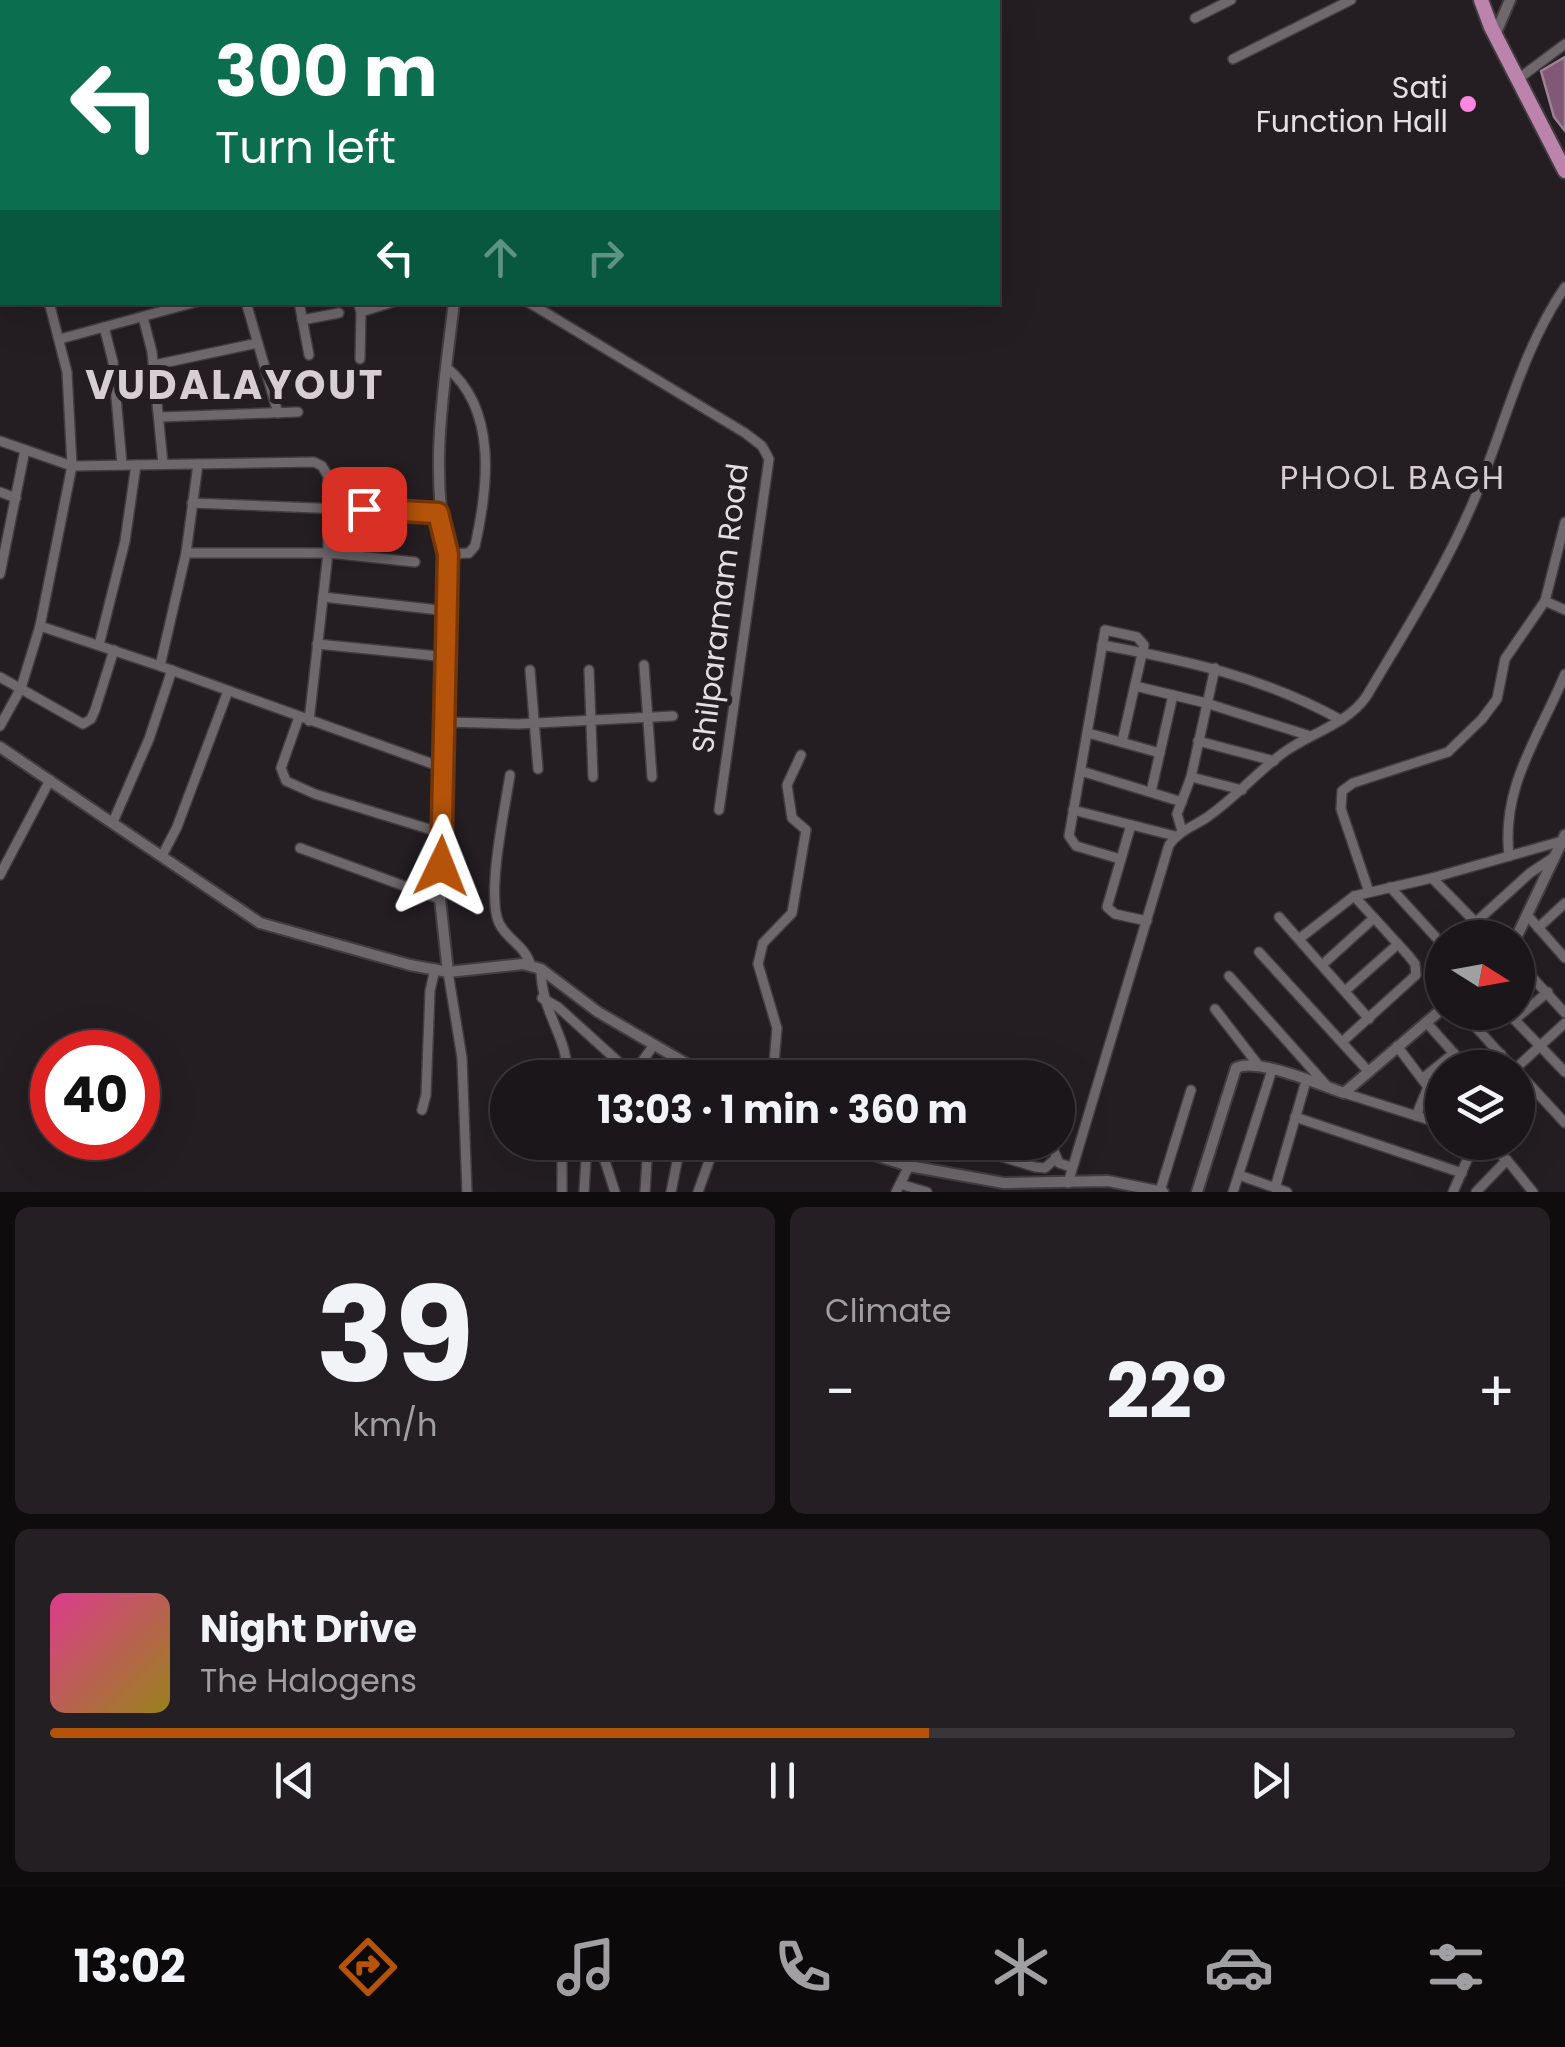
<!DOCTYPE html>
<meta charset="utf-8">
<style>
:root{--surface:#1b161a;--page:#241f23;--text:#f1f3f6;--muted:#a09fa2;--line:#393539;--accent:#b45309}
body{margin:0;font-family:Poppins,sans-serif;background:var(--page);color:var(--text);height:100vh;display:flex;flex-direction:column;font-size:38px;white-space:nowrap}
*{box-sizing:border-box;margin:0}
p{font-size:32px;color:var(--muted)}
.icon{flex:none;width:55px;height:55px;fill:none;stroke:currentColor;stroke-width:2;stroke-linecap:round;stroke-linejoin:round}
.map{position:relative;height:1192px;overflow:hidden}
.drawer{display:flex;flex-direction:column;gap:15px;padding:15px;background:#0f0c0e;flex:1}
.drawer>*{flex:none}
.top-card{position:absolute;left:0px;top:0px;width:1000px;height:305px;box-shadow:0 10px 40px #0002,0 0 0 2px var(--line);background:#0b6e4f;color:#fff;overflow:hidden}
.needle{width:65px;rotate:101deg}
.tools{position:absolute;left:1425px;top:920px;display:grid;gap:20px}
.tools a{display:grid;place-items:center;width:110px;height:110px;border-radius:50%;background:var(--surface);box-shadow:0 10px 40px #0002,0 0 0 2px var(--line);font-size:50px}
.speed{position:absolute;left:30px;top:1030px;display:flex;gap:20px;font-size:50px;font-weight:700;text-align:center}
.speed>*{display:grid;place-content:center;width:130px;height:130px;border-radius:50%;background:var(--surface);box-shadow:0 10px 40px #0002,0 0 0 2px var(--line);line-height:1}
.speed .limit{border:15px solid #d22;background:#fff;color:#111}
.pin{position:absolute;display:grid;place-items:center;width:85px;height:85px;color:#fff;margin:-42px;border-radius:20px;box-shadow:0 5px 15px #0006}
.me{position:absolute;width:110px;margin:-55px;rotate:2deg;stroke-linejoin:round;filter:drop-shadow(0 0 8px #0008)}
.turn{display:flex;align-items:center;gap:35px;height:210px;padding:0 50px;font-size:45px}
.turn .icon{width:130px;height:130px;stroke-width:2.5}
.turn b{display:block;font-size:70px;line-height:85px}
.lanes{display:flex;align-items:center;height:95px;padding:0 50px;background:#0003;justify-content:center;gap:50px;direction:ltr}
.lanes .off{opacity:.35}
.big{font-size:75px;font-weight:700;line-height:1.1}
.drawer .tile{flex:1;display:flex;flex-direction:column;justify-content:center;gap:15px;min-width:0;padding:0 35px;border-radius:15px;background:var(--page)}
.drawer .dial{align-items:center;gap:0}
.dial b{font-size:130px;line-height:1}
.song{display:flex;align-items:center;gap:30px}
.cover{width:120px;height:120px;border-radius:15px;background:linear-gradient(135deg,hsl(330 70% 55%),hsl(50 70% 35%))}
.played{height:10px;border-radius:5px;background:linear-gradient(90deg,var(--accent) 60%,var(--line) 60%)}
.keys{display:flex;justify-content:space-around;direction:ltr}
.heat{display:flex;justify-content:space-between;align-items:center;font-size:55px;direction:ltr}
.drawer .tiles{flex:1;display:grid;gap:15px;grid-template-columns:1fr 1fr}
.tile:last-child{grid-column:span 2}
.trip{position:absolute;left:490px;top:1060px;width:585px;height:100px;border-radius:50px;background:var(--surface);box-shadow:0 10px 40px #0002,0 0 0 2px var(--line);font-weight:700;line-height:100px;text-align:center}
.dock{display:flex;height:160px;justify-content:space-around;align-items:center;background:#0b090a;color:var(--muted)}
.dock .icon{width:70px;height:70px}
.dock .current{color:var(--accent)}
.dock b{font-size:45px;color:var(--text)}
.map>svg:first-child{display:block}
.water{fill:#825877;stroke:#9f8097;stroke-width:2.5}
.lines{fill:none;stroke-linecap:round;stroke-linejoin:round}
.minor-casing{stroke:#413c3f;stroke-width:12}
.tertiary-casing{stroke:#413c3f;stroke-width:14}
.secondary-casing{stroke:#413c3f;stroke-width:16}
.primary-casing{stroke:#413c3f;stroke-width:18}
.minor{stroke:#6e676c;stroke-width:9}
.tertiary{stroke:#6e676c;stroke-width:10}
.secondary{stroke:#6e676c;stroke-width:12}
.primary{stroke:#bc83ad;stroke-width:14}
.route-casing{stroke:#753606;stroke-width:25}
.route{stroke:#b45309;stroke-width:18}
.poi-dot{fill:#fd86e1;stroke:#241e22;stroke-width:4}
.labels{text-anchor:middle;dominant-baseline:central;stroke-width:10;stroke-linejoin:round;paint-order:stroke}
.poi-label{font-size:30px;fill:#e4dfe2;stroke:#241e22;text-anchor:end}
.street-label{font-size:30px;fill:#e4dfe2;stroke:#241e22}
.neighbourhood-label{font-size:32px;letter-spacing:2.5px;fill:#d6ced3;stroke:#241e22}
.district-label{font-size:40px;font-weight:bold;letter-spacing:2.5px;fill:#d6ced3;stroke:#241e22}
</style>
<div class="map">
<svg width="1565" height="1192" viewBox="0 0 1565 1192">
<rect width="100%" height="100%" fill="#241e22"/>
<path class="water" d="M1565,57V131L1554,117L1541,71Z"/>
<g class="lines">
<defs>
<g id="minor">
<path d="M149,0L150,2"/>
<path d="M540,0V2"/>
<path d="M573,0L574,2"/>
<path d="M983,1V0"/>
<path d="M13,2L15,0"/>
<path d="M124,2L125,0"/>
<path d="M196,2L197,0"/>
<path d="M286,2L288,0"/>
<path d="M376,2L388,0"/>
<path d="M0,15L2,13"/>
<path d="M1195,18L1231,0"/>
<path d="M1233,59L1351,0"/>
<path d="M1518,79L1565,44"/>
<path d="M0,187L2,189"/>
<path d="M246,302L278,413"/>
<path d="M299,302L309,355"/>
<path d="M358,302L361,312L360,359"/>
<path d="M528,302L745,433L762,446L769,459L719,810"/>
<path d="M361,312L393,302"/>
<path d="M143,317L152,352L163,464"/>
<path d="M302,320L339,313"/>
<path d="M104,327L113,362L122,465"/>
<path d="M60,339L196,302"/>
<path d="M154,365L258,343"/>
<path d="M446,367C498,409 488,488 475,546L469,553L448,554"/>
<path d="M160,417L298,412"/>
<path d="M0,441L72,466L314,462L322,466L328,476V553L309,721"/>
<path d="M0,492L16,498"/>
<path d="M192,503L439,513"/>
<path d="M186,553H328L415,562"/>
<path d="M0,574L25,450"/>
<path d="M323,597L448,611"/>
<path d="M1545,601L1565,610"/>
<path d="M40,626L160,666L444,768"/>
<path d="M317,644L447,657"/>
<path d="M99,645L125,541L136,465"/>
<path d="M1102,645C1189,661 1263,677 1341,720"/>
<path d="M644,665L652,777"/>
<path d="M160,666L186,553L198,464"/>
<path d="M530,670L538,769"/>
<path d="M589,670L593,777"/>
<path d="M0,677L83,724L91,719L95,710L114,650"/>
<path d="M1135,686L1206,703L1310,736"/>
<path d="M299,717L281,768L286,781L315,794L442,833"/>
<path d="M445,722L518,724L673,716"/>
<path d="M0,726L21,688L40,626L72,466L67,372L49,302"/>
<path d="M1088,733L1160,753"/>
<path d="M1198,741L1274,761"/>
<path d="M1081,771L1182,802"/>
<path d="M510,775C505,808 486,895 499,923C507,940 525,945 531,966"/>
<path d="M1191,777L1242,790"/>
<path d="M1151,792L1173,695"/>
<path d="M1073,810L1175,836"/>
<path d="M113,822L149,739L172,670"/>
<path d="M1131,825L1107,907L1115,914L1147,921"/>
<path d="M1182,831L1177,814L1191,777L1215,668"/>
<path d="M300,848L440,899"/>
<path d="M162,856L177,827L228,691"/>
<path d="M1509,856C1501,786 1539,737 1565,674"/>
<path d="M1120,859L1076,846L1069,836L1105,630L1137,637L1144,645L1122,742"/>
<path d="M0,875L50,780"/>
<path d="M1432,878L1491,938"/>
<path d="M1390,887L1442,944"/>
<path d="M1369,892L1341,809L1342,791L1353,783L1448,752L1482,719L1497,699L1505,659L1545,601L1565,522"/>
<path d="M1528,916L1565,958"/>
<path d="M1279,917L1369,1019"/>
<path d="M1476,922L1530,873L1554,857"/>
<path d="M1538,928L1565,903"/>
<path d="M1299,939L1354,896L1432,878L1562,841"/>
<path d="M1259,952L1368,1071"/>
<path d="M1518,962L1565,1013"/>
<path d="M1322,965L1374,918"/>
<path d="M541,969C541,1015 570,1038 567,1078"/>
<path d="M448,972L462,1058L467,1192"/>
<path d="M1229,976L1327,1086"/>
<path d="M1345,991L1398,944"/>
<path d="M542,998L558,1007L633,1075"/>
<path d="M1215,1009L1259,1066"/>
<path d="M1462,1012L1513,1068"/>
<path d="M1507,1012L1565,1072"/>
<path d="M1514,1020L1548,992"/>
<path d="M1426,1022L1467,1068"/>
<path d="M1342,1042L1416,975L1415,964L1408,955L1354,896"/>
<path d="M1397,1046L1428,1087L1416,1116"/>
<path d="M1487,1068L1501,1054"/>
<path d="M1516,1068L1565,1023"/>
<path d="M1518,1072L1565,1123"/>
<path d="M632,1076L653,1046"/>
<path d="M767,1078L774,1063L777,1028L758,964L763,943L792,913L806,830L792,818L787,785L801,755"/>
<path d="M1422,1079L1454,1053"/>
<path d="M1344,1093L1442,1124"/>
<path d="M422,1110L426,1095L430,991L435,969"/>
<path d="M1295,1117L1462,1173"/>
<path d="M604,1142V1158L615,1192"/>
<path d="M954,1142L1035,1167L1045,1168L1055,1159"/>
<path d="M1050,1142L1059,1163L1071,1167"/>
<path d="M1484,1142L1507,1160L1533,1192"/>
<path d="M1239,1175L1287,1192"/>
<path d="M1068,1183L1169,845C1179,831 1192,827 1206,818C1234,799 1256,773 1283,753C1310,733 1346,725 1366,697C1404,633 1445,569 1474,500C1504,429 1521,351 1565,287"/>
<path d="M900,1184L927,1192"/>
<path d="M1275,1188L1306,1081"/>
<path d="M1160,1191L1191,1090"/>
<path d="M562,1192V1142"/>
<path d="M584,1192L587,1143"/>
<path d="M645,1192L647,1159"/>
<path d="M671,1192L681,1142"/>
<path d="M698,1192L716,1142"/>
<path d="M896,1192L909,1166"/>
<path d="M1233,1192L1272,1070"/>
<path d="M1453,1192L1475,1142"/>
<path d="M1476,1192L1507,1160"/>
</g>
<g id="tertiary">
<path d="M372,0L373,2"/>
<path d="M1495,35L1510,0"/>
<path d="M0,747L260,923L410,965L448,972L523,964L541,969L598,1012L711,1078"/>
<path d="M1516,938L1565,835"/>
<path d="M448,972L440,899L448,554C429,471 444,387 454,302"/>
<path d="M834,1142L909,1166L1004,1183L1108,1181L1163,1192"/>
<path d="M1197,1192L1236,1068C1257,1057 1320,1085 1344,1093L1442,1009"/>
</g>
<g id="secondary">
<path d="M0,283H2"/>
<path d="M0,295H2"/>
</g>
<g id="primary">
<path d="M1481,0L1491,27L1565,171"/>
<path d="M666,2L668,0"/>
<path d="M680,2L682,0"/>
<path d="M0,91L2,92"/>
<path d="M0,106L2,107"/>
</g>
</defs>
<use href="#minor" class="minor-casing"/>
<use href="#tertiary" class="tertiary-casing"/>
<use href="#secondary" class="secondary-casing"/>
<use href="#primary" class="primary-casing"/>
<use href="#minor" class="minor"/>
<use href="#tertiary" class="tertiary"/>
<use href="#secondary" class="secondary"/>
<use href="#primary" class="primary"/>
</g>
<g class="lines">
<defs>
<path id="route" d="M364,509L438,513L448,554L441,866"/>
</defs>
<use href="#route" class="route-casing"/>
<use href="#route" class="route"/>
</g>
<circle class="poi-dot" cx="1468" cy="104" r="10"/>
<g class="labels">
<g class="poi-label">
<text x="1448" y="87">Sati<tspan x="1448" dy="34">Function Hall</tspan></text>
</g>
<g class="street-label">
<text transform="translate(720 608) rotate(-83)">Shilparamam Road</text>
</g>
<g class="neighbourhood-label">
<text x="1393" y="477">PHOOL BAGH</text>
</g>
<g class="district-label">
<text x="235" y="385">VUDALAYOUT</text>
</g>
</g>
</svg>
<div class="tools">
<a><svg class="needle" viewBox="-14 -14 28 28"><path d="M0-13l5 13h-10z" fill="#e53935"/><path d="M0 13l5-13h-10z" fill="#a09fa2"/></svg></a>
<a><svg class="icon" aria-label="layers" viewBox="0 0 24 24"><path d="M12 4l9 5-9 5-9-5zM3 14l9 5 9-5"/></svg></a>
</div>
<div class="speed"><div class="limit">40</div></div>
<div class="pin" style="left:364px;top:509px;background:#d93025"><svg class="icon" aria-label="arrive" viewBox="0 0 24 24"><path d="M6 21V4h12l-3 4 3 4H6"/></svg></div>
<svg class="me" style="left:441px;top:866px" viewBox="-20 -20 40 40"><path d="M0-17L14 15 0 8-14 15z" fill="#b45309" stroke="#fff" stroke-width="4"/></svg>
<div class="trip">13:03 · 1 min · 360 m</div>
<div class="top-card">
<div class="turn"><svg class="icon" aria-label="left" viewBox="0 0 24 24"><path d="M17 20v-9H6M10 6l-5 5 5 5"/></svg><div><b>300 m</b>Turn left</div></div>
<div class="lanes"><svg class="icon" aria-label="left" viewBox="0 0 24 24"><path d="M17 20v-9H6M10 6l-5 5 5 5"/></svg><svg class="icon off" aria-label="ahead" viewBox="0 0 24 24"><path d="M12 20V5M6 11l6-6 6 6"/></svg><svg class="icon off" aria-label="right" viewBox="0 0 24 24"><path d="M7 20v-9h11M14 6l5 5-5 5"/></svg></div>
</div>
</div>
<section class="drawer">
<div class="tiles">
<div class="tile dial"><b>39</b><p>km/h</p></div>
<div class="tile"><p>Climate</p>
<div class="heat"><a>−</a><b class="big">22°</b><a>+</a></div>
</div>
<div class="tile">
<div class="song"><i class="cover"></i><div><b>Night Drive</b><p>The Halogens</p></div></div>
<div class="played"></div>
<div class="keys"><svg class="icon" aria-label="previous" viewBox="0 0 24 24"><path d="M18 5L8 12l10 7zM5 5v14"/></svg><svg class="icon" aria-label="pause" viewBox="0 0 24 24"><path d="M8 5v14M16 5v14"/></svg><svg class="icon" aria-label="next" viewBox="0 0 24 24"><path d="M6 5l10 7-10 7zM19 5v14"/></svg></div>
</div>
</div>
</section>
<nav class="dock">
<b>13:02</b>
<svg class="icon current" aria-label="directions" viewBox="0 0 24 24"><path d="M12 3l9 9-9 9-9-9zM9 14v-3h6M13 9l2 2-2 2"/></svg>
<svg class="icon" aria-label="music" viewBox="0 0 24 24"><path d="M9 18V5l10-2v13"/><circle cx="6" cy="18" r="3"/><circle cx="16" cy="16" r="3"/></svg>
<svg class="icon" aria-label="phone" viewBox="0 0 24 24"><path d="M5 4h4l2 5-3 2q2 4 5 5l2-3 5 2v4C11 20 4 13 5 4z"/></svg>
<svg class="icon" aria-label="climate" viewBox="0 0 24 24"><path d="M12 3v18M4 7l16 10M4 17L20 7"/></svg>
<svg class="icon" aria-label="car" viewBox="0 0 24 24"><path d="M5 17H2v-5l4-1 3-4h7l3 4 3 1v5h-3M9 17h6M6 11h13"/><circle cx="7" cy="17" r="2"/><circle cx="17" cy="17" r="2"/></svg>
<svg class="icon" aria-label="filters" viewBox="0 0 24 24"><path d="M4 7h16M4 17h16"/><circle cx="9" cy="7" r="2"/><circle cx="15" cy="17" r="2"/></svg>
</nav>
